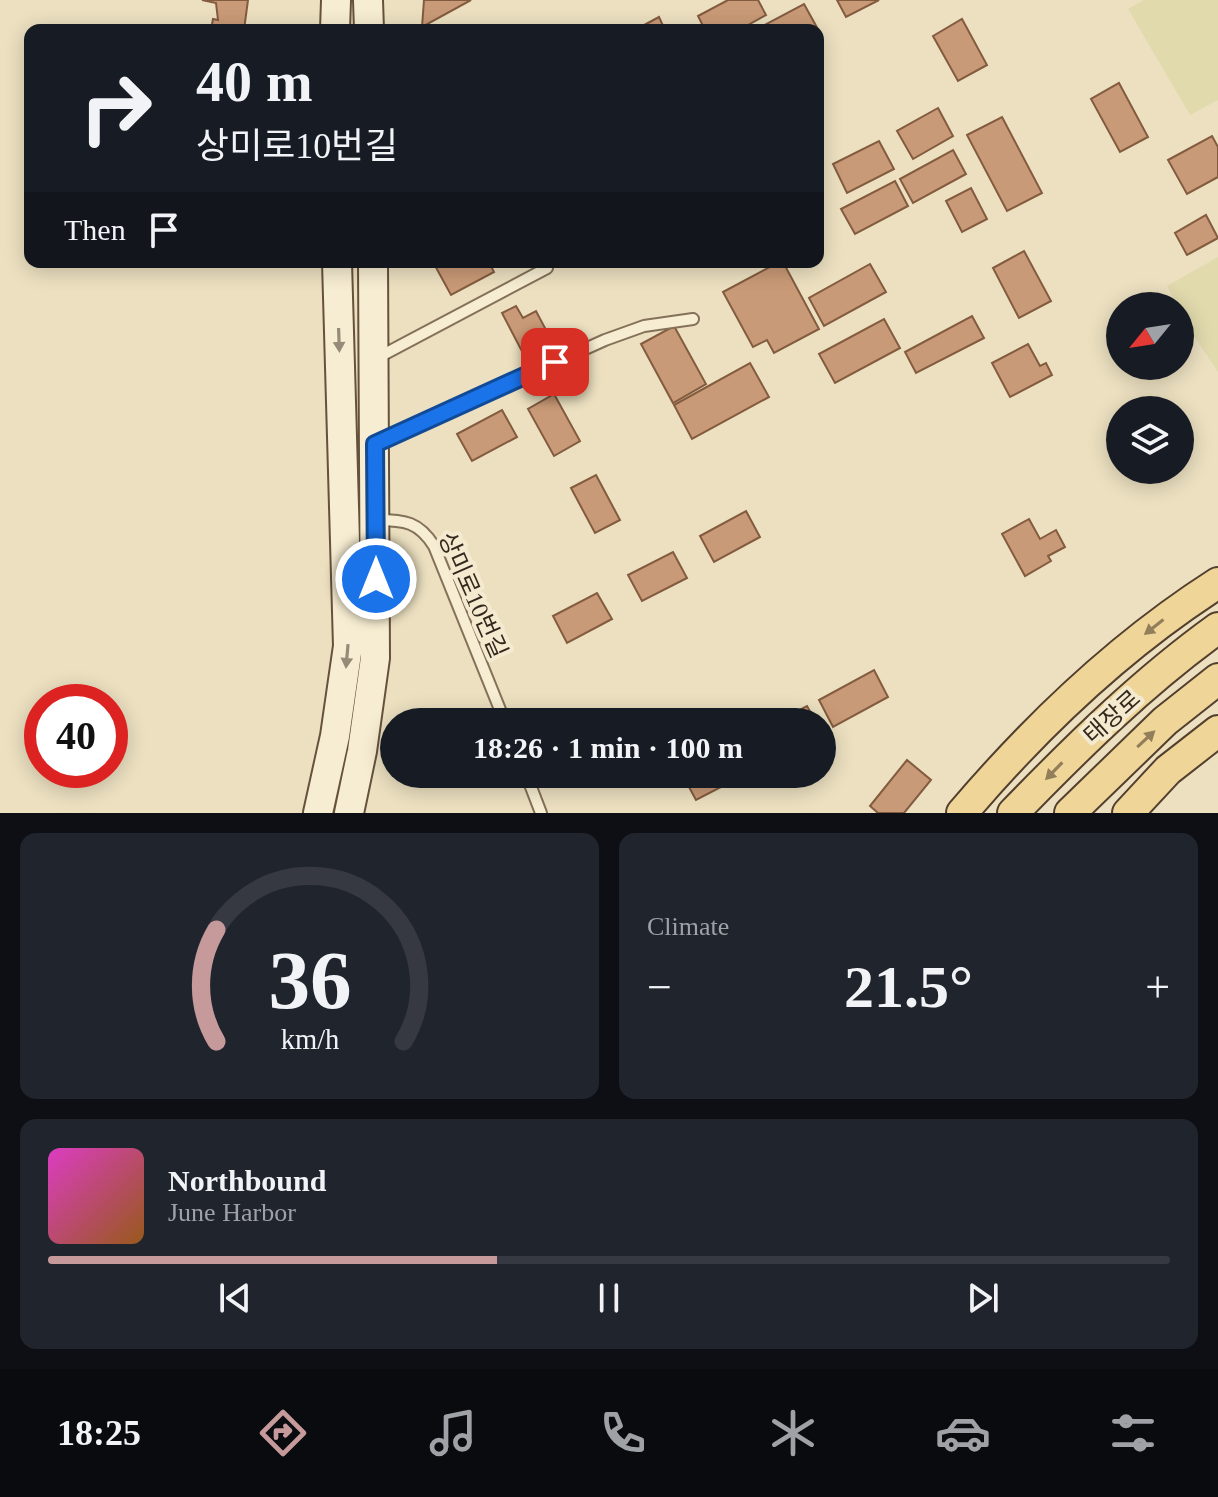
<!DOCTYPE html>
<meta charset="utf-8">
<style>
:root{--surface:#171b24;--page:#20242c;--text:#f1f3f6;--muted:#9ea1a6;--line:#363941;--accent:#c6999b}
body{margin:0;font-family:"Times New Roman","Noto Sans KR",serif;background:var(--page);color:var(--text);height:100vh;display:flex;flex-direction:column;font-size:30px;white-space:nowrap}
*{box-sizing:border-box;margin:0}
p{font-size:26px;color:var(--muted)}
.icon{flex:none;width:44px;height:44px;fill:none;stroke:currentColor;stroke-width:2;stroke-linecap:round;stroke-linejoin:round}
.map{position:relative;height:813px;overflow:hidden}
.drawer{display:flex;flex-direction:column;gap:20px;padding:20px;background:#0d0f14;flex:1}
.drawer>*{flex:none}
.banner{position:absolute;left:24px;top:24px;width:800px;height:244px;border-radius:16px;box-shadow:0 4px 20px #0003;background:#171b24;color:var(--text);overflow:hidden}
.needle{width:52px;rotate:240deg}
.controls{position:absolute;left:1106px;top:292px;display:grid;gap:16px}
.controls a{display:grid;place-items:center;width:88px;height:88px;border-radius:50%;background:var(--surface);box-shadow:0 4px 20px #0003;font-size:40px}
.speed{position:absolute;left:24px;top:684px;display:flex;gap:16px;font-size:40px;font-weight:700;text-align:center}
.speed>*{display:grid;place-content:center;width:104px;height:104px;border-radius:50%;background:var(--surface);box-shadow:0 4px 20px #0003;line-height:1}
.speed .limit{border:12px solid #d22;background:#fff;color:#111}
.pin{position:absolute;display:grid;place-items:center;width:68px;height:68px;color:#fff;margin:-34px;border-radius:16px;box-shadow:0 4px 12px #0006}
.me{position:absolute;width:88px;margin:-44px;rotate:0deg;stroke-linejoin:round;filter:drop-shadow(0 0 6px #0008)}
.turn{display:flex;align-items:center;gap:28px;height:168px;padding:0 40px;font-size:36px}
.turn .icon{width:104px;height:104px;stroke-width:2.5}
.turn b{display:block;font-size:56px;line-height:68px}
.then{display:flex;align-items:center;height:76px;padding:0 40px;background:#0003;gap:16px;font-size:30px}
.big{font-size:60px;font-weight:700;line-height:1.1}
.drawer .card{flex:1;display:flex;flex-direction:column;justify-content:center;gap:12px;min-width:0;padding:0 28px;border-radius:16px;background:var(--page)}
.drawer .dial{align-items:center;gap:0}
.dial svg{height:208px;overflow:visible;fill:none;stroke:var(--line);stroke-width:7;stroke-linecap:round;text-anchor:middle}
.dial text{fill:var(--text);stroke:none}
.song{display:flex;align-items:center;gap:24px}
.cover{width:96px;height:96px;border-radius:12px;background:linear-gradient(135deg,hsl(310 70% 55%),hsl(30 70% 35%))}
.played{height:8px;border-radius:4px;background:linear-gradient(90deg,var(--accent) 40%,var(--line) 40%)}
.keys{display:flex;justify-content:space-around;direction:ltr}
.heat{display:flex;justify-content:space-between;align-items:center;font-size:44px;direction:ltr}
.drawer .tiles{flex:1;display:grid;gap:20px;grid-template-columns:1fr 1fr}
.card:last-child{grid-column:span 2}
.trip{position:absolute;left:380px;top:708px;width:456px;height:80px;border-radius:40px;background:var(--surface);box-shadow:0 4px 20px #0003;font-weight:700;line-height:80px;text-align:center}
.dock{display:flex;height:128px;justify-content:space-around;align-items:center;background:#090b0e;color:var(--muted)}
.dock .icon{width:56px;height:56px}
.dock .current{color:var(--accent)}
.dock b{font-size:36px;color:var(--text)}
.map>svg:first-child{display:block}
.farmland{fill:#e1daad}
.building{fill:#c99a77;stroke:#835b3f;stroke-width:2}
.lines{fill:none;stroke-linecap:round;stroke-linejoin:round}
.lane-casing{stroke:#847159;stroke-width:14}
.secondary-casing{stroke:#66523c;stroke-width:32}
.primary-casing{stroke:#523f2d;stroke-width:34}
.lane{stroke:#f7edd2;stroke-width:10}
.secondary{stroke:#f7edd2;stroke-width:28}
.primary{stroke:#efd598;stroke-width:30}
.oneway{fill:#968a78}
.oneway2{fill:#927e5a}
.route-casing{stroke:#114b97;stroke-width:20}
.route{stroke:#1a73e8;stroke-width:14}
.labels{text-anchor:middle;dominant-baseline:central;stroke-width:8;stroke-linejoin:round;paint-order:stroke}
.street-label{font-size:24px;fill:#34281d;stroke:#f4eacf}
</style>
<div class="map">
<svg width="1218" height="813" viewBox="0 0 1218 813">
<rect width="100%" height="100%" fill="#ece0c0"/>
<g class="farmland">
<path d="M1144,0H1218V100L1190,115L1128,9Z"/>
<path d="M1218,257V372L1186,324L1180,306H1177L1167,286Z"/>
</g>
<g class="building">
<path d="M248,0L244,30H211L213,19L218,20L216,3L202,0Z"/>
<path d="M424,0H471L422,27Z"/>
<path d="M728,0H758L766,15L739,30H705L698,16Z"/>
<path d="M837,0H879L846,17Z"/>
<path d="M804,4L820,33L762,30L761,27Z"/>
<path d="M659,17L665,30H635Z"/>
<path d="M962,19L987,65L958,81L933,36Z"/>
<path d="M1119,83L1148,137L1120,152L1091,99Z"/>
<path d="M938,108L953,136L913,159L897,131Z"/>
<path d="M1002,117L1042,193L1007,211L967,135Z"/>
<path d="M1212,136L1218,147V177L1187,194L1168,160Z"/>
<path d="M879,141L894,169L847,193L833,164Z"/>
<path d="M953,150L966,174L913,203L900,179Z"/>
<path d="M895,181L908,206L855,234L841,209Z"/>
<path d="M971,188L987,219L962,232L946,201Z"/>
<path d="M1206,215L1218,238L1187,255L1175,233Z"/>
<path d="M1024,251L1051,301L1019,318L993,268Z"/>
<path d="M433,262H460L462,265L489,262L494,272L451,295Z"/>
<path d="M779,262H783L819,329L774,353L767,340L753,347L723,292Z"/>
<path d="M870,264L886,292L824,326L809,298Z"/>
<path d="M516,306L523,318L536,311L554,345L526,359L502,313Z"/>
<path d="M972,316L984,338L916,373L905,352Z"/>
<path d="M884,319L900,348L835,383L819,354Z"/>
<path d="M674,326L706,384L673,403L641,344Z"/>
<path d="M1028,344L1040,366L1046,363L1052,375L1010,397L992,363Z"/>
<path d="M750,363L769,397L692,439L674,405Z"/>
<path d="M554,394L580,441L554,456L528,409Z"/>
<path d="M502,410L517,437L472,461L457,434Z"/>
<path d="M596,475L620,520L595,533L571,488Z"/>
<path d="M746,511L760,537L714,562L700,536Z"/>
<path d="M1029,519L1040,539L1056,530L1065,547L1048,556L1051,561L1025,576L1002,534Z"/>
<path d="M673,552L687,578L642,601L628,575Z"/>
<path d="M597,593L612,619L567,643L553,616Z"/>
<path d="M874,670L888,697L833,727L819,700Z"/>
<path d="M807,706L816,722H776Z"/>
<path d="M907,760L931,780L904,813H878L870,806Z"/>
<path d="M682,774H746L696,800Z"/>
</g>
<g class="lines">
<defs>
<g id="lane">
<path d="M377,358L547,268"/>
<path d="M377,443L605,340L644,326L693,319"/>
<path d="M377,520C405,520 419,522 434,546L505,722"/>
<path d="M526,774L541,813"/>
</g>
<g id="secondary">
<path d="M368,0L369,30"/>
<path d="M335,30L336,0"/>
<path d="M318,813L335,736L348,646L337,262"/>
<path d="M349,813L362,751L375,658L373,262"/>
</g>
<g id="primary">
<path d="M962,813C1036,726 1121,645 1218,583"/>
<path d="M1013,813C1077,747 1143,682 1218,628"/>
<path d="M1070,813L1165,721L1218,679"/>
<path d="M1128,813L1168,770L1218,731"/>
</g>
</defs>
<use href="#lane" class="lane-casing"/>
<use href="#secondary" class="secondary-casing"/>
<use href="#primary" class="primary-casing"/>
<use href="#lane" class="lane"/>
<use href="#secondary" class="secondary"/>
<use href="#primary" class="primary"/>
</g>
<defs><path id="oneway-solid" d="M-6-.8H1V-3.2L6.5 0L1 3.2V.8H-6Z" transform="scale(2)"/></defs>
<g class="oneway">
<use href="#oneway-solid" transform="translate(339 340) rotate(88)"/>
<use href="#oneway-solid" transform="translate(347 656) rotate(95)"/>
</g>
<g class="oneway2">
<use href="#oneway-solid" transform="translate(1154 627) rotate(142)"/>
<use href="#oneway-solid" transform="translate(1146 739) rotate(-43)"/>
<use href="#oneway-solid" transform="translate(1054 771) rotate(134)"/>
</g>
<g class="lines">
<defs>
<path id="route" d="M376,579L375,444L555,362"/>
</defs>
<use href="#route" class="route-casing"/>
<use href="#route" class="route"/>
</g>
<g class="labels">
<g class="street-label">
<text transform="translate(473 595) rotate(66)">상미로10번길</text>
<text transform="translate(1112 717) rotate(-42)">태장로</text>
</g>
</g>
</svg>
<div class="controls">
<a><svg class="needle" viewBox="-14 -14 28 28"><path d="M0-13l5 13h-10z" fill="#e53935"/><path d="M0 13l5-13h-10z" fill="#9ea1a6"/></svg></a>
<a><svg class="icon" aria-label="layers" viewBox="0 0 24 24"><path d="M12 4l9 5-9 5-9-5zM3 14l9 5 9-5"/></svg></a>
</div>
<div class="speed"><div class="limit">40</div></div>
<div class="pin" style="left:555px;top:362px;background:#d93025"><svg class="icon" aria-label="arrive" viewBox="0 0 24 24"><path d="M6 21V4h12l-3 4 3 4H6"/></svg></div>
<svg class="me" style="left:376px;top:579px" viewBox="-20 -20 40 40"><circle r="17" fill="#1a73e8" stroke="#fff" stroke-width="3"/><path d="M0-11L8 9 0 5-8 9z" fill="#fff"/></svg>
<div class="trip">18:26 · 1 min · 100 m</div>
<div class="banner">
<div class="turn"><svg class="icon" aria-label="right" viewBox="0 0 24 24"><path d="M7 20v-9h11M14 6l5 5-5 5"/></svg><div><b>40 m</b>상미로10번길</div></div>
<div class="then">Then<svg class="icon" aria-label="arrive" viewBox="0 0 24 24"><path d="M6 21V4h12l-3 4 3 4H6"/></svg></div>
</div>
</div>
<section class="drawer">
<div class="tiles">
<div class="card dial"><svg viewBox="0 0 100 80">
<path d="M14 69A42 42 0 1 1 86 69"/>
<path d="M14 69A42 42 0 0 1 14 26" stroke="#c6999b"/>
<text x="50" y="56" font-size="32" font-weight="700">36</text>
<text x="50" y="72" font-size="11">km/h</text>
</svg></div>
<div class="card"><p>Climate</p>
<div class="heat"><a>−</a><b class="big">21.5°</b><a>+</a></div>
</div>
<div class="card">
<div class="song"><i class="cover"></i><div><b>Northbound</b><p>June Harbor</p></div></div>
<div class="played"></div>
<div class="keys"><svg class="icon" aria-label="previous" viewBox="0 0 24 24"><path d="M18 5L8 12l10 7zM5 5v14"/></svg><svg class="icon" aria-label="pause" viewBox="0 0 24 24"><path d="M8 5v14M16 5v14"/></svg><svg class="icon" aria-label="next" viewBox="0 0 24 24"><path d="M6 5l10 7-10 7zM19 5v14"/></svg></div>
</div>
</div>
</section>
<nav class="dock">
<b>18:25</b>
<svg class="icon current" aria-label="directions" viewBox="0 0 24 24"><path d="M12 3l9 9-9 9-9-9zM9 14v-3h6M13 9l2 2-2 2"/></svg>
<svg class="icon" aria-label="music" viewBox="0 0 24 24"><path d="M9 18V5l10-2v13"/><circle cx="6" cy="18" r="3"/><circle cx="16" cy="16" r="3"/></svg>
<svg class="icon" aria-label="phone" viewBox="0 0 24 24"><path d="M5 4h4l2 5-3 2q2 4 5 5l2-3 5 2v4C11 20 4 13 5 4z"/></svg>
<svg class="icon" aria-label="climate" viewBox="0 0 24 24"><path d="M12 3v18M4 7l16 10M4 17L20 7"/></svg>
<svg class="icon" aria-label="car" viewBox="0 0 24 24"><path d="M5 17H2v-5l4-1 3-4h7l3 4 3 1v5h-3M9 17h6M6 11h13"/><circle cx="7" cy="17" r="2"/><circle cx="17" cy="17" r="2"/></svg>
<svg class="icon" aria-label="filters" viewBox="0 0 24 24"><path d="M4 7h16M4 17h16"/><circle cx="9" cy="7" r="2"/><circle cx="15" cy="17" r="2"/></svg>
</nav>
